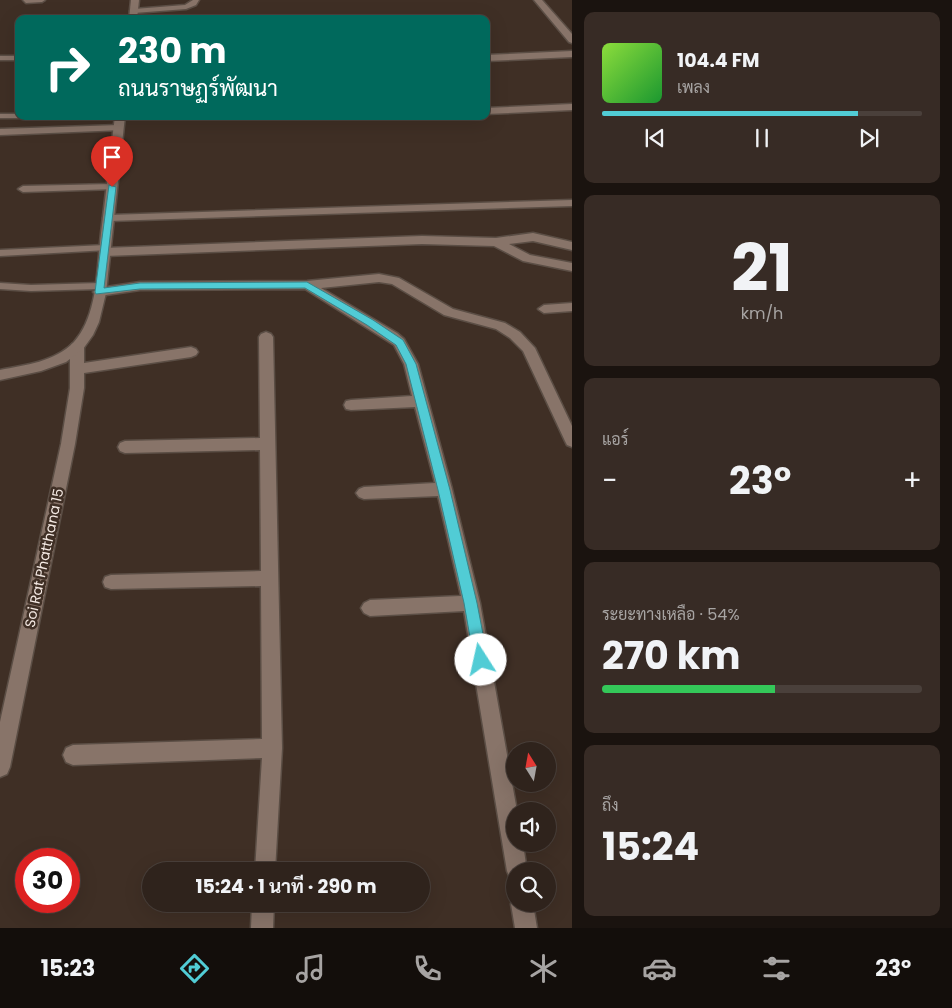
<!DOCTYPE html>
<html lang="th">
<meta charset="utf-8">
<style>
:root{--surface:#2f231c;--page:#372b25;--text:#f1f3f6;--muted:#a7a4a3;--line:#4a403b;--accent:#51ccd5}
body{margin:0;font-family:Poppins,Sarabun,sans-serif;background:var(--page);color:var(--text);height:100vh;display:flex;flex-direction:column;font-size:19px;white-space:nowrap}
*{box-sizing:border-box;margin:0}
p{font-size:16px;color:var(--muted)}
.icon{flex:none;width:28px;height:28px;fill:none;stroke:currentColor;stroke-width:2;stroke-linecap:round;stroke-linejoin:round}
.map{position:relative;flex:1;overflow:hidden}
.drawer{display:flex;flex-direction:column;gap:12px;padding:12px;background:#1a130f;width:380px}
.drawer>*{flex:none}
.guide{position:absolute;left:15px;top:15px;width:475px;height:105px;border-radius:10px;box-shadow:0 5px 20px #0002,0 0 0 1px var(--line);background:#00695c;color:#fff;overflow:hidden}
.needle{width:32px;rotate:349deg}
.tools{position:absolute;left:506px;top:742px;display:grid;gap:10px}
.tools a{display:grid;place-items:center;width:50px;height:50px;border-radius:50%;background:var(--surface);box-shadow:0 5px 20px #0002,0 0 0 1px var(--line);font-size:25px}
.speed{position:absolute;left:15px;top:848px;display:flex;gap:10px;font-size:25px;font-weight:700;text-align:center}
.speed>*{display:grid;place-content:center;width:65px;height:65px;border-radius:50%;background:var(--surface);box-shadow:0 5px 20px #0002,0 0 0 1px var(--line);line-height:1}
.speed .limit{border:8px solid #d22;background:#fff;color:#111}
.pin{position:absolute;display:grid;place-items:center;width:42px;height:42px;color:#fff;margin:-51px -21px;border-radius:50% 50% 50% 0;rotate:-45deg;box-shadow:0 0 5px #0007}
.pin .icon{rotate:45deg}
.me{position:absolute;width:55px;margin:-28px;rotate:350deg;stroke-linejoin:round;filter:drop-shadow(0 0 4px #0008)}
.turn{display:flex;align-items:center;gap:18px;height:105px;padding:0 20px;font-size:22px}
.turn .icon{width:65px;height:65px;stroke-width:2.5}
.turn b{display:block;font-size:35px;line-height:42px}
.big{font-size:38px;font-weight:700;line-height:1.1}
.drawer .card{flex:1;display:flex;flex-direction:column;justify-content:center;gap:8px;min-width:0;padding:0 18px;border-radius:10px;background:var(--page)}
.drawer .dial{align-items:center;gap:0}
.dial b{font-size:65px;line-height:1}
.song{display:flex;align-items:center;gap:15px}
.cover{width:60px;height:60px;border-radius:8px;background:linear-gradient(135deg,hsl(90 70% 55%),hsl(130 70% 35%))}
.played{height:5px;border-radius:2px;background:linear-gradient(90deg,var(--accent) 80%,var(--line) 80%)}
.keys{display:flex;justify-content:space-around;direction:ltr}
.heat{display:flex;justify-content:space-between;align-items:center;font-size:28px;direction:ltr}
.charge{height:8px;border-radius:4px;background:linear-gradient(90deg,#34c759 54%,var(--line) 0)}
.trip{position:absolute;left:142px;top:862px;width:288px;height:50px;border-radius:25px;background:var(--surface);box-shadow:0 5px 20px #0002,0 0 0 1px var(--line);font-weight:700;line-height:50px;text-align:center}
.tab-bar{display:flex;height:80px;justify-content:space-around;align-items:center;background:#130e0b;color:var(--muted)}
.tab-bar .icon{width:35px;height:35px}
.tab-bar .on{color:var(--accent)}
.tab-bar b{font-size:22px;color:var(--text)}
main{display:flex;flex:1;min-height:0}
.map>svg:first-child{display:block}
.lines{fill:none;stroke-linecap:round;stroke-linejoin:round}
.lane-casing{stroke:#5b4e45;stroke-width:3}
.street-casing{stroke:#5b4e45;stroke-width:3}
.secondary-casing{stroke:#5b4e45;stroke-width:3}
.lane{fill:#887469;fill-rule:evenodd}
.street{fill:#887469;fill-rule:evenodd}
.secondary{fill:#887469;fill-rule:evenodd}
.route{fill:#51ccd5;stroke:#35858a}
.labels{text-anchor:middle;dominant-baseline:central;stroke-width:5;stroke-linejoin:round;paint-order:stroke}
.street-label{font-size:14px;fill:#f4e9e3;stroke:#3f2f25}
</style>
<main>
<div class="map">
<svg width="572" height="928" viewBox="0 0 572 928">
<rect width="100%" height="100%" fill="#3f2f25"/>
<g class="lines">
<defs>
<g id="lane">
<path d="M23,0H45L42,2L26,3Z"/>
<path d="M193,0H199L196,5L186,9L134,13L130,11L134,9L185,5Z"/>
<rect x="0" y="56" width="19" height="4"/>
<path d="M0,114H19V116H23L19,118H0Z"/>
<path d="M112,184L115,185V189L23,192L18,189L23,186Z"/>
<path d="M105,245L110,248L108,250L0,256V250Z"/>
<path d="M0,283L31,285L100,283L105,286L100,289L31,291L0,289Z"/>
</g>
<g id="street">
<path d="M534,0H542L572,34V43L569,42Z"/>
<path d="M572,51V57L486,61V55Z"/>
<path d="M572,104V110L486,114V108Z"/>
<path d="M119,125L123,126V130L0,135V129Z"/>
<path d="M572,200V206L109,221L103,218L109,215Z"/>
<path d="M533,233L572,242V250L533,241L509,244L530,255L572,263V271L523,261L494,246L422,244L105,256L99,252L105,248L422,236L496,238Z"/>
<path d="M379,274L399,278L453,309L505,323L520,332L535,348L572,426V447L567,445L565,441L523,351L510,338L496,329L444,315L392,284L379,282L321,288L397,333L404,339L418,364L452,489L480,603L517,811H515V844H523L527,871H515V881L510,878L507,871L464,611L370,616L364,613L361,608L364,603L370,600L461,596L438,496L364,499L359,497L356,493L359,489L364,487L435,483L415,407L351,410L346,409L344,405L346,401L351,400L412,396L404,364L394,345L305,289L140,290L99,296L93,292L99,288L140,282L307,281Z"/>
<path d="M572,303V311L544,313L538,309L544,305Z"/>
<path d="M266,332L271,334L273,337L282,748L275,871H255L262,758L73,765L66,762L63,755L66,748L73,745L262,739L261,586L111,589L105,587L103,582L105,577L111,575L261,571L260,450L125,453L120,451L118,447L120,443L125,441L260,438L259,337L261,334Z"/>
<path d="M77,342L82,344L84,347V363L191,347L196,349L198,352L196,355L191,357L84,373V388L75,444L10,767L7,774L0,777V722L61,444L70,388V347L72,344Z"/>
<path d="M514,896L515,904H533L537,928H515L511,904Z"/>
<path d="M252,904H274L273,928H251Z"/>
</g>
<g id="secondary">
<path d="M131,0H139L137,19H129Z"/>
<path d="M115,116H125L106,293L99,322L93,335L83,349L66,362L41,371L0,380V370C25,365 55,362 74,342C98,315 97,268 101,233C106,194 110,155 115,116Z"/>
</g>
</defs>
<use href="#lane" class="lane-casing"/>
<use href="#street" class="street-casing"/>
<use href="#secondary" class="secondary-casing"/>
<use href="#lane" class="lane"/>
<use href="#street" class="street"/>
<use href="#secondary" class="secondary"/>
</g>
<path class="route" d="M109,185L116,187L104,288L140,283L307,282L373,320L403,340L416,364L450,490L477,603L488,660L486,664L481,666L476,664L474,660L464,603L438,490L406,364L396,345L367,325L305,288L140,289L96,294L95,292Z"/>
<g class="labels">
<g class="street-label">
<text transform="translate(44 558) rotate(-78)">Soi Rat Phatthana 15</text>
</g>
</g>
</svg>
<div class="tools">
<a><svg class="needle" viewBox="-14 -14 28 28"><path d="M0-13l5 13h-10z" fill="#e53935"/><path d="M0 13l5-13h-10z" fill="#a7a4a3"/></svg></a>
<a><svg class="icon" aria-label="sound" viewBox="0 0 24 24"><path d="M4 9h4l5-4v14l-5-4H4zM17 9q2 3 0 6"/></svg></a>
<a><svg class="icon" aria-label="search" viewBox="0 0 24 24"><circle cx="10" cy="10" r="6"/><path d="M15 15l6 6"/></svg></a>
</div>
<div class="speed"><div class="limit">30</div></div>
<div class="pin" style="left:112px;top:187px;background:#d93025"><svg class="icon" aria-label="arrive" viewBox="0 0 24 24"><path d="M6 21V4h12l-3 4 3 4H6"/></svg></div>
<svg class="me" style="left:481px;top:660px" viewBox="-20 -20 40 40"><circle r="19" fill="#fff"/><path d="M0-13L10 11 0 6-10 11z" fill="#51ccd5"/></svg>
<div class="trip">15:24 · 1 นาที · 290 m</div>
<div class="guide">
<div class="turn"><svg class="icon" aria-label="right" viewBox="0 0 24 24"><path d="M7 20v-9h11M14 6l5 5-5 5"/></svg><div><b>230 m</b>ถนนราษฏร์พัฒนา</div></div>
</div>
</div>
<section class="drawer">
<div class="card">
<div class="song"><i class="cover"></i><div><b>104.4 FM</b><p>เพลง</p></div></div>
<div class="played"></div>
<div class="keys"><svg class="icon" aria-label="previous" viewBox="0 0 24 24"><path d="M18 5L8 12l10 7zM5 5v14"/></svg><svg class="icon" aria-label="pause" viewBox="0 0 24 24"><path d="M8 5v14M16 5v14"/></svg><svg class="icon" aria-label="next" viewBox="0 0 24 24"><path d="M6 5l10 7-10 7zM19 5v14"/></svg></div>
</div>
<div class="card dial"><b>21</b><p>km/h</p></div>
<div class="card"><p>แอร์</p>
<div class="heat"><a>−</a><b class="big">23°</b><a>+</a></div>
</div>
<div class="card"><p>ระยะทางเหลือ · 54%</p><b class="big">270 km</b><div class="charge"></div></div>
<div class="card"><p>ถึง</p><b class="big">15:24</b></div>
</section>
</main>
<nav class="tab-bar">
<b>15:23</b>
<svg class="icon on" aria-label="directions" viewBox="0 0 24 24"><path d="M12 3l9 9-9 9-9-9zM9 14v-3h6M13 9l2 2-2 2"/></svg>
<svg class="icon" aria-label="music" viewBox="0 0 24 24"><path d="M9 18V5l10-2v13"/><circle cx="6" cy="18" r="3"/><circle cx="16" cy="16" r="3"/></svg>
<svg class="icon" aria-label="phone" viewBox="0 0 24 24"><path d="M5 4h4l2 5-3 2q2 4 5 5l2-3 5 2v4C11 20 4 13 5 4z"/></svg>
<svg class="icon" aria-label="climate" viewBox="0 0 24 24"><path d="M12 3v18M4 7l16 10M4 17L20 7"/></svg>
<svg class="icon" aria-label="car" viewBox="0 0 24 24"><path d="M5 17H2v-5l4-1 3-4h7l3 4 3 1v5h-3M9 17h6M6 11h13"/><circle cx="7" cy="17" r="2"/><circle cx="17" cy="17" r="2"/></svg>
<svg class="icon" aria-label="filters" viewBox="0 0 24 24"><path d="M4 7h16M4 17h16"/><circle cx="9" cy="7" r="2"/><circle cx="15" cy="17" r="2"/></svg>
<b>23°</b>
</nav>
